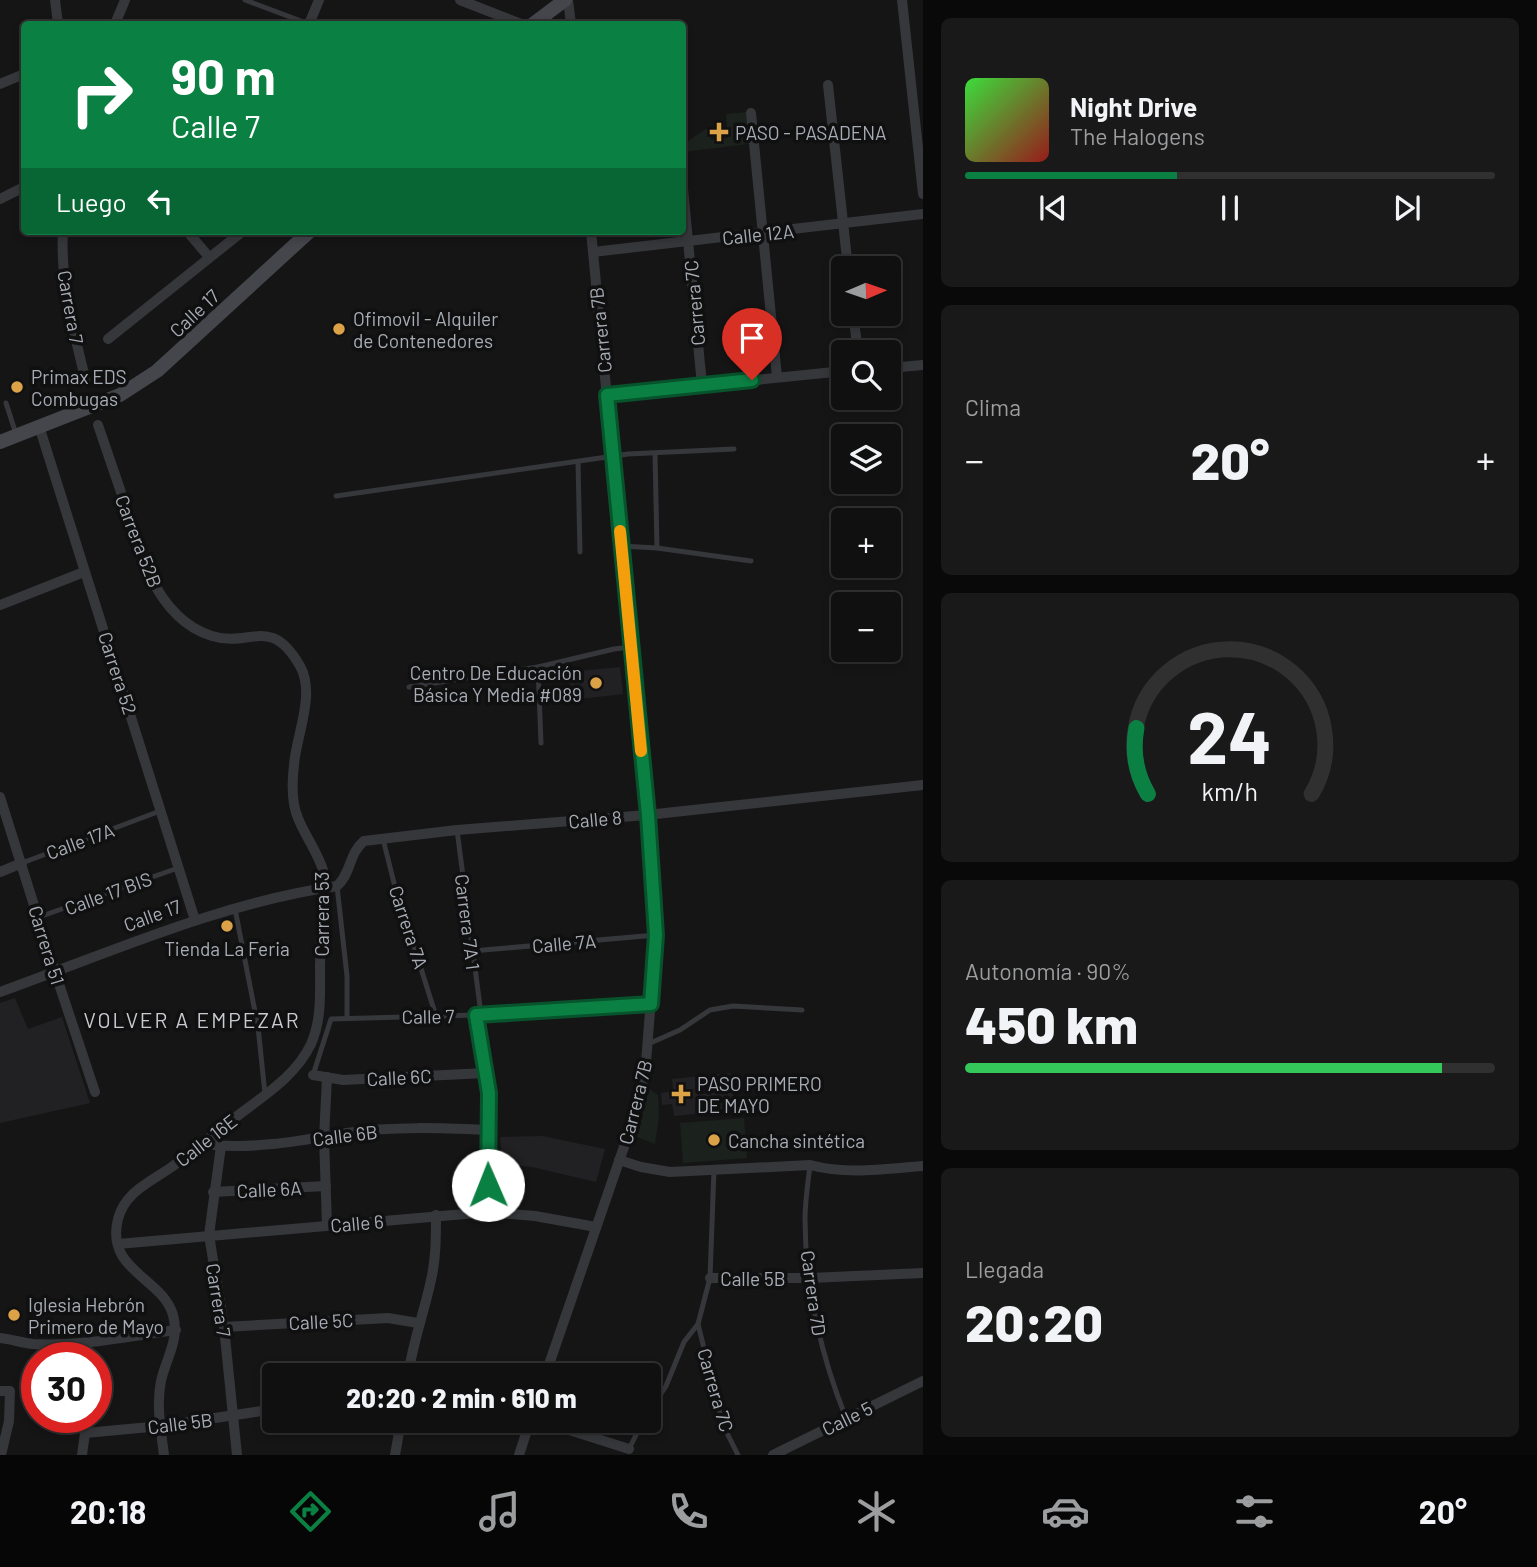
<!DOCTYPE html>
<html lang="es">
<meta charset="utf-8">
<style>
:root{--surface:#101010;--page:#191919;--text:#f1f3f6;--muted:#9c9d9f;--line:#303030;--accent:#0b8043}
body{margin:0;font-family:Barlow,sans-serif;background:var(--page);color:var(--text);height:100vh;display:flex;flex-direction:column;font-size:26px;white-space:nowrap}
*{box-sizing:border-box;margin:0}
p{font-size:23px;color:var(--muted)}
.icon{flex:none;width:38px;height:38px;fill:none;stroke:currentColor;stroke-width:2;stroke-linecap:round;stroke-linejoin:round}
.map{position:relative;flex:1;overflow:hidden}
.panel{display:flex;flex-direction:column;gap:18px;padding:18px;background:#090909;width:614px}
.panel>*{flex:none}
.top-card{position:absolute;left:21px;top:21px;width:665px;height:214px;border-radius:7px;box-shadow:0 4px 10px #0003,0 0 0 2px var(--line);background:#0b8043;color:#fff;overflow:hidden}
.needle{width:46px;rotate:88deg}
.fabs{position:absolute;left:831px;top:256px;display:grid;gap:14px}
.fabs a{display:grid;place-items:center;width:70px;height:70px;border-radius:7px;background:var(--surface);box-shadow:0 4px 10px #0003,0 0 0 2px var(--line);font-size:35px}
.speed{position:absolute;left:21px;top:1342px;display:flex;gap:14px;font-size:35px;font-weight:700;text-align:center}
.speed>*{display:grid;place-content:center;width:91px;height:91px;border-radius:50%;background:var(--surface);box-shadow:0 4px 10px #0003,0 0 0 2px var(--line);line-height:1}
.speed .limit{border:10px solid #d22;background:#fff;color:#111}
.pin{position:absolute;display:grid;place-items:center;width:60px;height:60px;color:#fff;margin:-72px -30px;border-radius:50% 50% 50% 0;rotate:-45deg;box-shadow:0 0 7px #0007}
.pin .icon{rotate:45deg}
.me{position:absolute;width:77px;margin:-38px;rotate:359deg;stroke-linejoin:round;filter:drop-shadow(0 0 5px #0008)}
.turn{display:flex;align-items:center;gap:24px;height:147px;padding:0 35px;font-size:32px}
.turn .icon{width:91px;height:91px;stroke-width:2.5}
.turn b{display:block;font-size:49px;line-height:60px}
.then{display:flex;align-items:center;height:66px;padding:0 35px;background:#0003;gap:14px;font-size:26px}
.big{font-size:52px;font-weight:800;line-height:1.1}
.panel .widget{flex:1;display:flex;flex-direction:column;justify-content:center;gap:10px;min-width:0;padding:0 24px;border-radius:10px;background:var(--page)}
.panel .dial{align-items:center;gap:0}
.dial svg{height:182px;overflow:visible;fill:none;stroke:var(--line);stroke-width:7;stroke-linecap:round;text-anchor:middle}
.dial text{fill:var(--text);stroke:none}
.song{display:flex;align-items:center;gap:21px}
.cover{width:84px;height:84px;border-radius:10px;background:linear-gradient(135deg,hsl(120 70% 55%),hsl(0 70% 35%))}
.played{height:7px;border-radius:4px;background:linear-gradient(90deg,var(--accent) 40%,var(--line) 40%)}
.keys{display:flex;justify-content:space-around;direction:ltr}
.heat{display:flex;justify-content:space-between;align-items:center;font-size:38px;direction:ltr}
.charge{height:10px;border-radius:5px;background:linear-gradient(90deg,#34c759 90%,var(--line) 0)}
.trip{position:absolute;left:262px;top:1363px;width:399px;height:70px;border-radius:7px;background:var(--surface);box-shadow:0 4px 10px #0003,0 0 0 2px var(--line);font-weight:800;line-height:70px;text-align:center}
.tab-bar{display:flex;height:112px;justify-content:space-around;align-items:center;background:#060606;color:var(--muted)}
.tab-bar .icon{width:49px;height:49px}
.tab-bar .selected{color:var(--accent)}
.tab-bar b{font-size:32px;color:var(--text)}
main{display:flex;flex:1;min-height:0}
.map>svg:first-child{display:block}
.built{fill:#212123}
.green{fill:#1b211c}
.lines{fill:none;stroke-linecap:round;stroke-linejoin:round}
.lane{stroke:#36373b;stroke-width:5}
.street{stroke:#36373b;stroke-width:10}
.secondary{stroke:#44464b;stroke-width:14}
.route-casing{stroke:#07532c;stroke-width:18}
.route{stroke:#0b8043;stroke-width:12}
.slow{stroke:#f59e0b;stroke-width:12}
.poi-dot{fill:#dca247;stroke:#101011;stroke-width:2.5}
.labels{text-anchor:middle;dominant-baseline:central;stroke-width:7;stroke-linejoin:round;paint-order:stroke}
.poi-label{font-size:19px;fill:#a8adb5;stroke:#101011;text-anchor:start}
.street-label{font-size:19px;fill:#a8adb5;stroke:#101011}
.neighbourhood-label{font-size:21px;letter-spacing:2px;fill:#c9cbd1;stroke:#101011}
</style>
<main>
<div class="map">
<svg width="923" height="1455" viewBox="0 0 923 1455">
<rect width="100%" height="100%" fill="#151516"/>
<g class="built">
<path d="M620,667L623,694L572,700L569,672Z"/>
<path d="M15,998L28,1029L62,1017L90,1103L0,1123V1003Z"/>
<path d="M730,1073L732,1082L701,1086L702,1094L733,1091L735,1110L674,1116L672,1104L662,1105L661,1093L673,1091L672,1079Z"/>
<path d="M542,1136L605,1149L596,1182L532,1167L502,1164L500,1137Z"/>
</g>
<g class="green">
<path d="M746,112L749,144L683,152L682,145L709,127L711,140L728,138L726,114Z"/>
<path d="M649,1089L658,1095L659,1116L655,1144L637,1137Z"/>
<path d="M744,1118L747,1158L683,1163L680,1123Z"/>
</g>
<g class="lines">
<g class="lane">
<path d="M245,0L309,24"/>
<path d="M6,403L16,434"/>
<path d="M655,454L657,548"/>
<path d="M578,462L580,552"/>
<path d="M336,496L628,454L734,449"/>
<path d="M621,546L657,548L751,561"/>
<path d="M538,667L541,743"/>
<path d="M409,687L538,667L614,649L631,647"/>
<path d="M457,830L481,1014"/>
<path d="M383,839L394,883L436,1016"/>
<path d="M22,863L160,811"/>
<path d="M337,886L347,976V1017"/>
<path d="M235,909L258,1027L265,1094"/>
<path d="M39,917L178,868"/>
<path d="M472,951L656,935"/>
<path d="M648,1044L680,1030L710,1010L733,1006L802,1010"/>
<path d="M313,1075L331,1019L476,1015L651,1004"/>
<path d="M810,1165C808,1183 805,1201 805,1219C805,1286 821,1356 846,1418"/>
<path d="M714,1169L710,1278L698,1324L723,1425L738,1455"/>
<path d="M649,1412L666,1386L684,1342L698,1324"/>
<path d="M629,1449L643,1421"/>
</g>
<g class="street">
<path d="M55,0L58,24"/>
<path d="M460,0L521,24"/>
<path d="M568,0L571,24"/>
<path d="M902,0L923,194"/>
<path d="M115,24L125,0"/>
<path d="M309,24L319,0"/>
<path d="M0,84L24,74"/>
<path d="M828,85L848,268"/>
<path d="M751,113L777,377"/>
<path d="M682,179L702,385"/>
<path d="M0,199L24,187"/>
<path d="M63,231C60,282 74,332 86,382"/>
<path d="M187,231L209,257"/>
<path d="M593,252L923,214"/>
<path d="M853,313L858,352"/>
<path d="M108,339L243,231"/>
<path d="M889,368L923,365"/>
<path d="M607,395L844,371"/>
<path d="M98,425L149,574C162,601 182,627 212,636C251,648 270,614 300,666C316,694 296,736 294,765C292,782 291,802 298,818C305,836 317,851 323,870C322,902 321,934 320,966C320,992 322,1019 311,1044C296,1076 263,1096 236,1117C215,1133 195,1150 173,1166C151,1182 125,1191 118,1219C105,1271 162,1277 173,1315C180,1340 166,1358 161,1381C156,1405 161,1431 164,1455"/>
<path d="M39,426L195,920"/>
<path d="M0,605L84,572"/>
<path d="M0,797L55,972L95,1092"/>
<path d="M0,872L22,863"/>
<path d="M0,992C111,952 220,903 337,886C351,874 349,853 364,841L457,830L647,815L923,785"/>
<path d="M476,1015L489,1093L487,1130L488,1212"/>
<path d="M313,1075L343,1080L485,1073"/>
<path d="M327,1077L324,1138L327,1225"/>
<path d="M214,1145C259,1149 303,1140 347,1133C393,1126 441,1128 487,1130"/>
<path d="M221,1146L209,1235L224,1327L237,1455"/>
<path d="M619,1160L641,1167L670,1172L810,1165C847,1175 885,1169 923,1166"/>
<path d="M213,1192L326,1186"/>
<path d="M118,1244L488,1212L535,1216L596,1227"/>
<path d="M710,1278H810L923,1273"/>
<path d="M224,1327L388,1318L418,1323"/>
<path d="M0,1338C11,1339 22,1343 33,1344C79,1347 129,1336 176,1330"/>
<path d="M408,1376C413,1341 424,1313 431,1280C436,1259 436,1237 436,1215"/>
<path d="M545,1376L626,1141L645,1075L656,935L647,815L591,231"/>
<path d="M0,1391H10L9,1421L1,1455"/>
<path d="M541,1421L629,1449"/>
<path d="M82,1455L85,1433L161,1426L275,1409"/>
<path d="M395,1455L401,1421"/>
<path d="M519,1455L530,1421"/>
<path d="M773,1455L923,1381"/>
</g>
<g class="secondary">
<path d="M533,24L565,0"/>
<path d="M0,442L120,395L157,371L310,231"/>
</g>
</g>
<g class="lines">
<defs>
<path id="route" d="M488,1185L489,1093L476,1015L651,1004L656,935L648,815L607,395L752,380"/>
</defs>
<use href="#route" class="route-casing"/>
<use href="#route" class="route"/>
<path class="slow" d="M620,531L641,751"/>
</g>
<g class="poi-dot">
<path d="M715.5 121.5h7v7h7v7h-7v7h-7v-7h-7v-7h7z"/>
<circle cx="339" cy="329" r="7"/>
<circle cx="17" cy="387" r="7"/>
<circle cx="596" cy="683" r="7"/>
<circle cx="227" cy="926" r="7"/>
<path d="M677.5 1083.5h7v7h7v7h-7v7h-7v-7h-7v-7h7z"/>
<circle cx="714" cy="1140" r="7"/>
<circle cx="14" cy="1315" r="7"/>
</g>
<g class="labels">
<g class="poi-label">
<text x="735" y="132">PASO - PASADENA</text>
<text x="353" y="318">Ofimovil - Alquiler<tspan x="353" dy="22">de Contenedores</tspan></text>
<text x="31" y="376">Primax EDS<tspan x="31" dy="22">Combugas</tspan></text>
<text x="582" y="672" text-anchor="end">Centro De Educación<tspan x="582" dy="22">Básica Y Media #089</tspan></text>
<text x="227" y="948" text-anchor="middle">Tienda La Feria</text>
<text x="697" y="1083">PASO PRIMERO<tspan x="697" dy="22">DE MAYO</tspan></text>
<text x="728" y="1140">Cancha sintética</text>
<text x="28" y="1304">Iglesia Hebrón<tspan x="28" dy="22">Primero de Mayo</tspan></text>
</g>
<g class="street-label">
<text transform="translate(758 234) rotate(-6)">Calle 12A</text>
<text transform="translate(694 303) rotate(-95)">Carrera 7C</text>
<text transform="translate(71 307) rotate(80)">Carrera 7</text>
<text transform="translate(194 313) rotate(-43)">Calle 17</text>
<text transform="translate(600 330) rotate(-96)">Carrera 7B</text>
<text transform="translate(139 541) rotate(69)">Carrera 52B</text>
<text transform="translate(118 673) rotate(72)">Carrera 52</text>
<text transform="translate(595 819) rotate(-5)">Calle 8</text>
<text transform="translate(80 841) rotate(-20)">Calle 17A</text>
<text transform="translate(108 893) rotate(-20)">Calle 17 BIS</text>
<text transform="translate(321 914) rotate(-90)">Carrera 53</text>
<text transform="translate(152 915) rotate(-20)">Calle 17</text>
<text transform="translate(468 922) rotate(83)">Carrera 7A 1</text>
<text transform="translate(409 927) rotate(72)">Carrera 7A</text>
<text transform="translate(564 943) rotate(-5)">Calle 7A</text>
<text transform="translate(47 945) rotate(73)">Carrera 51</text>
<text transform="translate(428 1016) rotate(-1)">Calle 7</text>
<text transform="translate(399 1077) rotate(-3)">Calle 6C</text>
<text transform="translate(635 1102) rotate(-76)">Carrera 7B</text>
<text transform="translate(345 1135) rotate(-7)">Calle 6B</text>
<text transform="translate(206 1140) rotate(-38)">Calle 16E</text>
<text transform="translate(269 1189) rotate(-3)">Calle 6A</text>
<text transform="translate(357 1223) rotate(-5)">Calle 6</text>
<text x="753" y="1278">Calle 5B</text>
<text transform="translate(814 1293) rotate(82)">Carrera 7D</text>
<text transform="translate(219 1300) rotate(81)">Carrera 7</text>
<text transform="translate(321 1321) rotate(-3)">Calle 5C</text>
<text transform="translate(716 1390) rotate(74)">Carrera 7C</text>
<text transform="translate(847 1418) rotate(-26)">Calle 5</text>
<text transform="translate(180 1423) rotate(-7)">Calle 5B</text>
</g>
<g class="neighbourhood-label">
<text x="192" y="1019">VOLVER A EMPEZAR</text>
</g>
</g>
</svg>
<div class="fabs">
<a><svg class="needle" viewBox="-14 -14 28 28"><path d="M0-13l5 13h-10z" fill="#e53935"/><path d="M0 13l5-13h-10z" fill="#9c9d9f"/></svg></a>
<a><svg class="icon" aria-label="search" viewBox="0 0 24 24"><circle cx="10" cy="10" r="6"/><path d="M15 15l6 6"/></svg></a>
<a><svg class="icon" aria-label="layers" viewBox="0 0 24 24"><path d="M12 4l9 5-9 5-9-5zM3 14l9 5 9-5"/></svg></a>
<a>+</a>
<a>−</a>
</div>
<div class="speed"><div class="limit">30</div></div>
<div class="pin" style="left:752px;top:380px;background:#d93025"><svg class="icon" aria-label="arrive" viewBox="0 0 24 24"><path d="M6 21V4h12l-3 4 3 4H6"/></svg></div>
<svg class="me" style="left:488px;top:1185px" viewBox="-20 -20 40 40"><circle r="19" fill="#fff"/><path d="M0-13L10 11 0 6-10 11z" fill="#0b8043"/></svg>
<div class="trip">20:20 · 2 min · 610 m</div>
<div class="top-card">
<div class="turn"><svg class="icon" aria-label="right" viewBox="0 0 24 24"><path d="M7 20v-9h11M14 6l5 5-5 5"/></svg><div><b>90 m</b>Calle 7</div></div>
<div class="then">Luego<svg class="icon" aria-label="left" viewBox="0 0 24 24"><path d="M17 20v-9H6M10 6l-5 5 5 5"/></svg></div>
</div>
</div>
<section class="panel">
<div class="widget">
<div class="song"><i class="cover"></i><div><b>Night Drive</b><p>The Halogens</p></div></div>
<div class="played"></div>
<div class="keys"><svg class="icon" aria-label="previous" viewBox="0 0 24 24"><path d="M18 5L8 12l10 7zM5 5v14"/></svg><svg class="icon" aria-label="pause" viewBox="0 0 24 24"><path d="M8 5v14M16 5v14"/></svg><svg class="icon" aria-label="next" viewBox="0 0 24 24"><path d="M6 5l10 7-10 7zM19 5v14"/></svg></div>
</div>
<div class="widget"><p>Clima</p>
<div class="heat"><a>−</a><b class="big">20°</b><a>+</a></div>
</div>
<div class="widget dial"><svg viewBox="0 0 100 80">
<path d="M14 69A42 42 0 1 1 86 69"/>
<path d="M14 69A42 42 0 0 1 9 40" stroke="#0b8043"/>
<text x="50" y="56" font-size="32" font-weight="700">24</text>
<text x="50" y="72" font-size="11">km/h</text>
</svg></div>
<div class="widget"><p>Autonomía · 90%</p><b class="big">450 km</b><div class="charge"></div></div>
<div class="widget"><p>Llegada</p><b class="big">20:20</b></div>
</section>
</main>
<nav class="tab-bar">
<b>20:18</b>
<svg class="icon selected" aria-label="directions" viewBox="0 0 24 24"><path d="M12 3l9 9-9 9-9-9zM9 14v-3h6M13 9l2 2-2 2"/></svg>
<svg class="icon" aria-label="music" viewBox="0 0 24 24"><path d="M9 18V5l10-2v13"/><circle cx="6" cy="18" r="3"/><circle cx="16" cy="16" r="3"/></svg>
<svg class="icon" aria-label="phone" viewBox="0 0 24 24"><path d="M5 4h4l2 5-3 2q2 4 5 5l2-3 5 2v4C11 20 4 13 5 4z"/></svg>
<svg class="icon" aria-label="climate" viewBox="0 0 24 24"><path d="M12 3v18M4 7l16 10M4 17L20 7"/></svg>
<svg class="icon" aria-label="car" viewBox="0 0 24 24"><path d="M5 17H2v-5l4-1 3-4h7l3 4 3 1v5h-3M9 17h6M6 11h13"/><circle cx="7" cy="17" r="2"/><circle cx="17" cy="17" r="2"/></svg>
<svg class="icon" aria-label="filters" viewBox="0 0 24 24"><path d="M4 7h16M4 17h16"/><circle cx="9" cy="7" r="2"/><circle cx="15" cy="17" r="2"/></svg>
<b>20°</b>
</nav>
